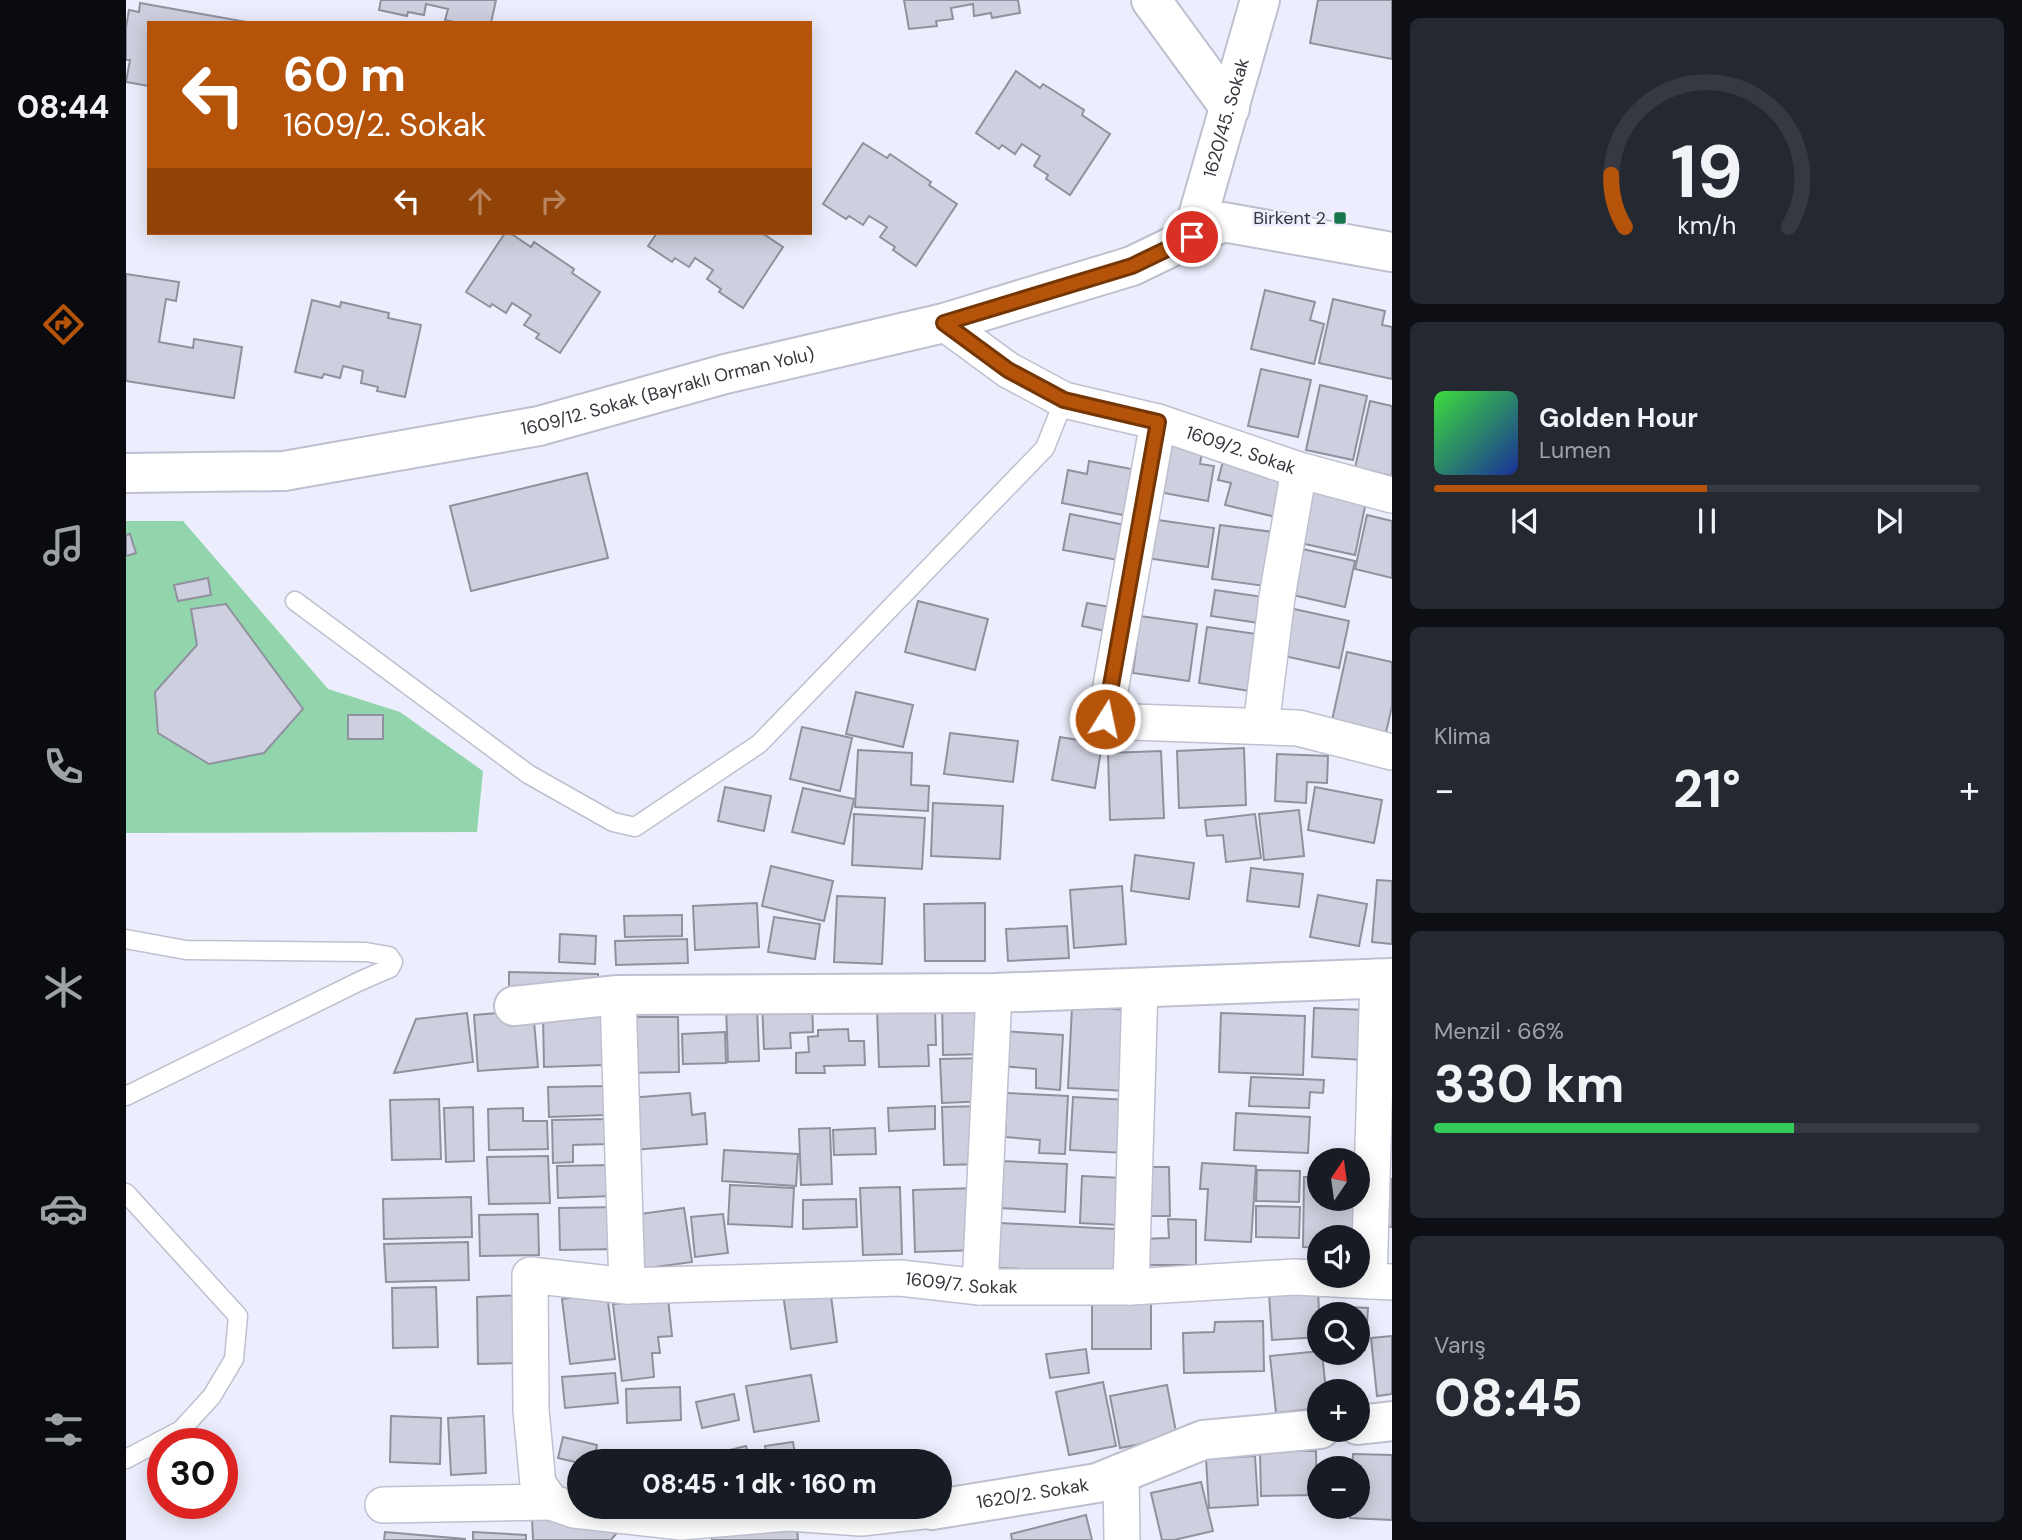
<!DOCTYPE html>
<html lang="tr">
<meta charset="utf-8">
<style>
:root{--surface:#171b24;--page:#242831;--text:#f1f3f6;--muted:#9ea1a6;--line:#363941;--accent:#b45309}
body{margin:0;font-family:"DM Sans",sans-serif;background:var(--page);color:var(--text);height:100vh;display:flex;flex-direction:column;font-size:26px;white-space:nowrap}
*{box-sizing:border-box;margin:0}
p{font-size:23px;color:var(--muted)}
.icon{flex:none;width:38px;height:38px;fill:none;stroke:currentColor;stroke-width:2;stroke-linecap:round;stroke-linejoin:round}
.map{position:relative;flex:1;overflow:hidden}
.side{display:flex;flex-direction:column;gap:18px;padding:18px;background:#0d0f14;width:630px}
.side>*{flex:none}
.guide{position:absolute;left:21px;top:21px;width:665px;height:214px;border-radius:0px;box-shadow:0 4px 18px #0003;background:#b45309;color:#fff;overflow:hidden}
.needle{width:46px;rotate:13deg}
.fabs{position:absolute;left:1181px;top:1148px;display:grid;gap:14px}
.fabs a{display:grid;place-items:center;width:63px;height:63px;border-radius:50%;background:var(--surface);box-shadow:0 4px 18px #0003;font-size:35px}
.speed{position:absolute;left:21px;top:1428px;display:flex;gap:14px;font-size:35px;font-weight:700;text-align:center}
.speed>*{display:grid;place-content:center;width:91px;height:91px;border-radius:50%;background:var(--surface);box-shadow:0 4px 18px #0003;line-height:1}
.speed .limit{border:10px solid #d22;background:#fff;color:#111}
.pin{position:absolute;display:grid;place-items:center;width:60px;height:60px;color:#fff;margin:-30px;border:4px solid #fff;border-radius:50%;box-shadow:0 2px 7px #0007}
.me{position:absolute;width:77px;margin:-38px;rotate:10deg;stroke-linejoin:round;filter:drop-shadow(0 0 5px #0008)}
.turn{display:flex;align-items:center;gap:24px;height:147px;padding:0 21px;font-size:32px}
.turn .icon{width:91px;height:91px;stroke-width:2.5}
.turn b{display:block;font-size:49px;line-height:60px}
.lanes{display:flex;align-items:center;height:66px;padding:0 21px;background:#0003;justify-content:center;gap:35px;direction:ltr}
.lanes .off{opacity:.35}
.big{font-size:52px;font-weight:700;line-height:1.1}
.side .card{flex:1;display:flex;flex-direction:column;justify-content:center;gap:10px;min-width:0;padding:0 24px;border-radius:10px;background:var(--page)}
.side .dial{align-items:center;gap:0}
.dial svg{height:182px;overflow:visible;fill:none;stroke:var(--line);stroke-width:7;stroke-linecap:round;text-anchor:middle}
.dial text{fill:var(--text);stroke:none}
.song{display:flex;align-items:center;gap:21px}
.cover{width:84px;height:84px;border-radius:10px;background:linear-gradient(135deg,hsl(120 70% 55%),hsl(230 70% 35%))}
.played{height:7px;border-radius:4px;background:linear-gradient(90deg,var(--accent) 50%,var(--line) 50%)}
.keys{display:flex;justify-content:space-around;direction:ltr}
.heat{display:flex;justify-content:space-between;align-items:center;font-size:38px;direction:ltr}
.charge{height:10px;border-radius:5px;background:linear-gradient(90deg,#34c759 66%,var(--line) 0)}
.trip{position:absolute;left:441px;top:1449px;width:385px;height:70px;border-radius:35px;background:var(--surface);box-shadow:0 4px 18px #0003;font-weight:700;line-height:70px;text-align:center}
main{display:flex;flex:1;min-height:0}
.menu{display:flex;flex-direction:column;width:126px;justify-content:space-around;align-items:center;background:#090b0e;color:var(--muted)}
.menu .icon{width:49px;height:49px}
.menu .selected{color:var(--accent)}
.menu b{font-size:32px;color:var(--text)}
.map>svg:first-child{display:block}
.green{fill:#92d5ad}
.building{fill:#ced0df;stroke:#8f919f;stroke-width:2}
.lines{fill:none;stroke-linecap:round;stroke-linejoin:round}
.lane-casing{stroke:#bec0cf;stroke-width:21}
.street-casing{stroke:#bec0cf;stroke-width:38}
.secondary-casing{stroke:#bec0cf;stroke-width:42}
.lane{stroke:#fff;stroke-width:18}
.street{stroke:#fff;stroke-width:35}
.secondary{stroke:#fff;stroke-width:38}
.route-casing{stroke:#753606;stroke-width:18}
.route{stroke:#b45309;stroke-width:12}
.poi-dot{fill:#19754a;stroke:#eceefd;stroke-width:2.5}
.labels{text-anchor:middle;dominant-baseline:central;stroke-width:5;stroke-linejoin:round;paint-order:stroke}
.street-label{font-size:18px;fill:#35363c;stroke:#eceefd}
.poi-label{font-size:18px;fill:#35363c;stroke:#eceefd;text-anchor:end}
</style>
<main>
<nav class="menu">
<b>08:44</b>
<svg class="icon selected" aria-label="directions" viewBox="0 0 24 24"><path d="M12 3l9 9-9 9-9-9zM9 14v-3h6M13 9l2 2-2 2"/></svg>
<svg class="icon" aria-label="music" viewBox="0 0 24 24"><path d="M9 18V5l10-2v13"/><circle cx="6" cy="18" r="3"/><circle cx="16" cy="16" r="3"/></svg>
<svg class="icon" aria-label="phone" viewBox="0 0 24 24"><path d="M5 4h4l2 5-3 2q2 4 5 5l2-3 5 2v4C11 20 4 13 5 4z"/></svg>
<svg class="icon" aria-label="climate" viewBox="0 0 24 24"><path d="M12 3v18M4 7l16 10M4 17L20 7"/></svg>
<svg class="icon" aria-label="car" viewBox="0 0 24 24"><path d="M5 17H2v-5l4-1 3-4h7l3 4 3 1v5h-3M9 17h6M6 11h13"/><circle cx="7" cy="17" r="2"/><circle cx="17" cy="17" r="2"/></svg>
<svg class="icon" aria-label="filters" viewBox="0 0 24 24"><path d="M4 7h16M4 17h16"/><circle cx="9" cy="7" r="2"/><circle cx="15" cy="17" r="2"/></svg>
</nav>
<div class="map">
<svg width="1266" height="1540" viewBox="0 0 1266 1540">
<rect width="100%" height="100%" fill="#eceefd"/>
<path class="green" d="M0,521H57L202,689L274,712L357,771L351,832L0,833Z"/>
<g class="building">
<path d="M255,0H370L365,23H333L319,20L322,9L300,4L298,15L282,12L281,16L253,10Z"/>
<path d="M778,0H892L894,13L866,18L865,13L848,16L847,4L825,8L827,19L810,21L811,26L783,29Z"/>
<path d="M1192,0H1266V59L1184,43Z"/>
<path d="M14,3L126,23H23V86L0,82L4,60H0V27L3,10L13,12Z"/>
<path d="M890,71L914,88L917,84L958,110L956,115L984,134L944,195L920,179L922,175L908,166L914,156L896,144L889,154L876,145L873,149L850,133Z"/>
<path d="M737,143L761,158L764,154L805,182L803,185L831,204L790,266L767,250L769,247L754,237L761,227L743,216L737,225L723,216L720,219L697,204Z"/>
<path d="M379,233H384L405,247L408,242L448,269L446,273L474,292L434,353L410,338L413,334L398,325L405,315L386,303L380,313L366,304L364,307L340,292Z"/>
<path d="M531,233H636L657,247L617,308L593,292L595,289L581,279L587,270L569,258L563,267L549,258L546,262L522,246Z"/>
<path d="M0,274L53,282L50,301L40,299L33,342L67,348L68,339L116,347L108,398L0,381Z"/>
<path d="M1139,290L1189,302L1184,320L1198,324L1188,364L1125,349Z"/>
<path d="M1207,299L1259,311L1256,325L1266,327V379L1193,363Z"/>
<path d="M186,300L214,307L215,302L263,313L262,318L295,325L279,397L251,391L252,387L235,383L237,371L217,366L214,378L198,374L196,378L169,372Z"/>
<path d="M1135,369L1185,380L1172,437L1122,426Z"/>
<path d="M1194,385L1241,396L1227,460L1180,450Z"/>
<path d="M1244,401L1266,406V476L1229,468Z"/>
<path d="M1036,439L1077,446L1074,464L1088,466L1082,501L1027,491Z"/>
<path d="M1099,454L1166,472L1154,518L1099,505L1105,483L1092,480Z"/>
<path d="M963,461L1016,471L1007,517L936,503L942,470L961,474Z"/>
<path d="M461,473L482,558L345,591L324,506Z"/>
<path d="M1179,478L1242,492L1229,555L1165,541Z"/>
<path d="M944,514L1004,526L998,561L937,550Z"/>
<path d="M1241,515L1266,521V578L1229,569Z"/>
<path d="M1025,519L1088,528L1082,567L1020,558Z"/>
<path d="M1094,525L1147,532L1139,586L1086,579Z"/>
<path d="M4,534L10,553L0,556V535Z"/>
<path d="M1168,547L1229,561L1219,607L1158,593Z"/>
<path d="M82,578L85,595L52,601L48,585Z"/>
<path d="M1089,590L1144,598L1140,624L1085,616Z"/>
<path d="M792,601L862,619L849,670L779,652Z"/>
<path d="M961,603L984,607L979,631L956,626Z"/>
<path d="M100,604L177,709L138,753L83,764L32,733L29,692L71,645L65,609Z"/>
<path d="M1159,607L1223,621L1213,668L1149,654Z"/>
<path d="M1014,616L1071,624L1063,681L1007,673Z"/>
<path d="M1081,627L1138,635L1130,692L1073,683Z"/>
<path d="M1221,652L1266,662V706L1259,737L1205,725Z"/>
<path d="M730,692L787,705L777,747L720,734Z"/>
<rect x="222" y="715" width="35" height="24"/>
<path d="M676,727L726,738L714,791L664,779Z"/>
<path d="M824,733L892,741L887,782L818,774Z"/>
<path d="M934,737L976,744L969,788L926,780Z"/>
<path d="M1118,748L1120,805L1053,808L1051,751Z"/>
<path d="M732,750L786,753L785,785L803,786L802,811L729,807Z"/>
<path d="M1035,751L1038,818L984,820L982,753Z"/>
<path d="M1151,754L1202,756L1201,783L1181,782L1180,803L1149,801Z"/>
<path d="M599,787L645,796L638,831L592,821Z"/>
<path d="M1189,787L1256,800L1248,843L1182,830Z"/>
<path d="M677,788L728,799L718,844L666,832Z"/>
<path d="M807,803L877,806L874,859L805,856Z"/>
<path d="M1173,810L1178,856L1138,860L1133,814Z"/>
<path d="M728,814L799,818L796,869L726,865Z"/>
<path d="M1129,814L1135,858L1100,862L1097,835L1081,836L1079,820Z"/>
<path d="M1009,855L1068,863L1063,899L1005,891Z"/>
<path d="M645,866L707,881L698,921L636,906Z"/>
<path d="M1125,868L1177,874L1173,907L1121,901Z"/>
<path d="M1251,880L1266,881V944L1246,942Z"/>
<path d="M996,886L1000,944L948,948L944,890Z"/>
<path d="M1192,895L1241,904L1233,946L1184,937Z"/>
<path d="M711,896L759,898L756,964L708,962Z"/>
<path d="M631,903L633,947L569,950L567,906Z"/>
<path d="M859,903V961H799L798,904Z"/>
<path d="M556,915V936L499,937L498,916Z"/>
<path d="M648,917L694,924L689,959L642,952Z"/>
<path d="M941,926L943,958L882,961L880,929Z"/>
<path d="M434,934L470,936L469,964L433,962Z"/>
<path d="M561,939L562,963L490,965L489,941Z"/>
<path d="M383,972L472,974V996L383,994Z"/>
<path d="M686,1001L687,1032L664,1033L665,1048L638,1049L636,1002Z"/>
<path d="M859,1002L861,1054L817,1055L816,1003Z"/>
<path d="M631,1006L633,1061L602,1062L600,1007Z"/>
<path d="M809,1007L810,1045H802L803,1066L753,1067L751,1009Z"/>
<path d="M946,1007L1006,1010L1002,1091L942,1088Z"/>
<path d="M1188,1008L1242,1010L1239,1060L1186,1057Z"/>
<path d="M407,1010L412,1067L352,1071L348,1015Z"/>
<path d="M477,1012L478,1065L418,1067L417,1014Z"/>
<path d="M341,1013L347,1062L268,1073L290,1019Z"/>
<path d="M1095,1013L1179,1016L1177,1075L1093,1072Z"/>
<path d="M496,1017H552L553,1072L497,1073Z"/>
<path d="M722,1029L723,1041H738L739,1065L698,1066L699,1073H670V1053L683,1052L682,1037L692,1036V1030Z"/>
<path d="M876,1031L937,1035L934,1090L910,1088V1069L875,1066Z"/>
<path d="M599,1032L600,1063L557,1064L556,1034Z"/>
<path d="M861,1058L862,1101L816,1103L814,1059Z"/>
<path d="M1125,1077L1198,1080L1197,1093L1184,1092L1183,1108L1123,1106Z"/>
<path d="M480,1086L481,1115L423,1117L422,1087Z"/>
<path d="M564,1093L566,1115L579,1113L581,1144L507,1150L503,1098Z"/>
<path d="M881,1093L942,1096L939,1154L913,1153L914,1140L879,1137Z"/>
<path d="M947,1097L1002,1100L999,1153L944,1150Z"/>
<path d="M313,1099L315,1159L266,1160L264,1100Z"/>
<path d="M809,1106V1129L763,1131L762,1108Z"/>
<path d="M857,1106L859,1164L818,1165L816,1107Z"/>
<path d="M347,1107L348,1161L320,1162L318,1108Z"/>
<path d="M397,1108V1121H421L422,1149L363,1150L362,1109Z"/>
<path d="M1110,1113L1184,1117L1182,1153L1108,1150Z"/>
<path d="M482,1119V1144L447,1145V1162L427,1163L426,1120Z"/>
<path d="M704,1128L706,1184L675,1185L673,1129Z"/>
<path d="M749,1128L750,1154L708,1155L707,1130Z"/>
<path d="M598,1150L672,1154L670,1186L596,1181Z"/>
<path d="M422,1156L424,1203L363,1204L361,1157Z"/>
<path d="M876,1161L941,1164L939,1212L874,1208Z"/>
<path d="M1076,1163L1130,1166L1125,1242L1079,1240L1082,1189H1074Z"/>
<path d="M486,1165V1196L432,1198L431,1166Z"/>
<path d="M1012,1167H1043L1044,1216H1013Z"/>
<path d="M1131,1170L1174,1171L1173,1202L1130,1201Z"/>
<path d="M956,1176L996,1178L994,1225L954,1223Z"/>
<path d="M1178,1177H1194V1199H1230V1237H1194V1248L1177,1247Z"/>
<path d="M1256,1178L1266,1179V1227L1250,1225Z"/>
<path d="M604,1185L668,1188L666,1227L602,1224Z"/>
<path d="M774,1187L776,1254L737,1255L734,1188Z"/>
<path d="M852,1188L854,1250L789,1252L787,1190Z"/>
<path d="M345,1197L346,1237L258,1239L257,1199Z"/>
<path d="M730,1199L731,1227L677,1229V1200Z"/>
<path d="M1130,1206L1174,1207L1173,1238L1130,1237Z"/>
<path d="M494,1207V1249L434,1250L433,1208Z"/>
<path d="M558,1208L566,1262L515,1269L507,1215Z"/>
<path d="M412,1214L413,1255L354,1256L353,1215Z"/>
<path d="M597,1214L602,1253L569,1257L565,1217Z"/>
<path d="M1042,1219L1070,1220V1265H1014V1239L1043,1238Z"/>
<path d="M874,1223L990,1229L988,1273L872,1268Z"/>
<path d="M342,1242L343,1280L260,1282L258,1244Z"/>
<path d="M310,1287L312,1347L267,1348L266,1288Z"/>
<path d="M704,1288L711,1342L665,1349L657,1294Z"/>
<path d="M1192,1289L1194,1337L1146,1340L1143,1293Z"/>
<path d="M481,1293L489,1359L444,1364L436,1299Z"/>
<path d="M397,1295L399,1363L352,1364L351,1297Z"/>
<path d="M966,1297L1025,1298V1349H966Z"/>
<path d="M542,1298L546,1336L532,1337L534,1353H526L528,1377L496,1381L487,1304Z"/>
<path d="M1203,1306L1242,1308L1239,1350L1232,1349V1314H1202Z"/>
<path d="M1137,1321L1138,1371L1058,1373L1057,1333L1088,1332L1089,1322Z"/>
<path d="M1266,1336V1394L1251,1396L1245,1338Z"/>
<path d="M960,1349L963,1373L924,1378L920,1354Z"/>
<path d="M1194,1351V1353H1196L1200,1391H1194V1408L1150,1413L1144,1356Z"/>
<path d="M489,1373L492,1403L439,1408L436,1377Z"/>
<path d="M685,1375L693,1421L628,1432L620,1386Z"/>
<path d="M977,1382L990,1446L943,1455L930,1392Z"/>
<path d="M1041,1385L1051,1437L994,1448L984,1396Z"/>
<path d="M554,1387L555,1420L501,1423L500,1389Z"/>
<path d="M608,1394L613,1420L576,1428L570,1402Z"/>
<path d="M265,1416L315,1418L314,1464L264,1462Z"/>
<path d="M358,1416L360,1473L325,1475L322,1418Z"/>
<path d="M437,1437L471,1445L468,1461H453V1463L432,1458Z"/>
<path d="M667,1442L670,1461H642L639,1446Z"/>
<path d="M620,1446L624,1461H572L571,1458Z"/>
<path d="M1134,1451H1190L1191,1495L1135,1496Z"/>
<path d="M1227,1454L1266,1455V1520L1224,1518L1225,1507H1232V1468H1226Z"/>
<path d="M1129,1456L1132,1505L1083,1508L1080,1459Z"/>
<path d="M1075,1482L1087,1531L1048,1540H1036L1025,1493Z"/>
<path d="M960,1515L966,1540H886L885,1534Z"/>
<path d="M406,1517L499,1523L485,1540H407Z"/>
<path d="M670,1518L672,1540H586L585,1526Z"/>
<path d="M259,1532L339,1539V1540H258Z"/>
<path d="M347,1532L400,1535V1540H347Z"/>
</g>
<g class="lines">
<defs>
<g id="lane">
<path d="M169,601L402,774L487,822L509,827L633,744L919,448L938,400"/>
<path d="M0,939L60,950L240,952L263,956L267,962L264,968L234,981L0,1096"/>
<path d="M0,1193L112,1316L108,1359L86,1396L55,1430L0,1459"/>
</g>
<g id="street">
<path id="s1" d="M818,323L882,370L938,400L1032,422L1173,470L1266,495"/>
<path d="M1032,422L979,719L1006,722L1172,728L1266,752"/>
<path d="M1135,726L1151,597L1173,470"/>
<path d="M492,995L501,1286"/>
<path d="M1243,1281L1252,977"/>
<path d="M854,1287L868,993"/>
<path d="M1005,1287L1014,988"/>
<path d="M995,1473L996,1540"/>
<path d="M257,1505L425,1502"/>
<path id="s2" d="M806,1510L735,1518L663,1513L555,1522L448,1510L425,1502L412,1484L405,1410L404,1275L501,1286L774,1278L854,1287H1005L1169,1277L1266,1282"/>
</g>
<g id="secondary">
<path d="M1025,0L1104,108"/>
<path id="s3" d="M1066,237L1134,0"/>
<path id="s4" d="M0,473L158,471L413,426L599,374L818,323L1006,266L1097,222L1266,252"/>
<path d="M388,1006L492,995L868,993L1266,978"/>
<path d="M1232,1425L1266,1421"/>
<path id="s5" d="M806,1510L971,1483L1077,1440L1194,1429"/>
</g>
</defs>
<use href="#lane" class="lane-casing"/>
<use href="#street" class="street-casing"/>
<use href="#secondary" class="secondary-casing"/>
<use href="#lane" class="lane"/>
<use href="#street" class="street"/>
<use href="#secondary" class="secondary"/>
</g>
<g class="lines">
<defs>
<path id="route" d="M979,719L1032,422L938,400L882,370L818,323L1006,266L1066,237"/>
</defs>
<use href="#route" class="route-casing"/>
<use href="#route" class="route"/>
</g>
<rect class="poi-dot" x="1207" y="211" width="14" height="14" rx="3.5"/>
<g class="labels">
<g class="street-label">
<text stroke="none"><textPath href="#s3" startOffset="124">1620/45. Sokak</textPath></text>
<text stroke="none"><textPath href="#s4" startOffset="550">1609/12. Sokak (Bayraklı Orman Yolu)</textPath></text>
<text stroke="none"><textPath href="#s1" startOffset="327">1609/2. Sokak</textPath></text>
<text stroke="none"><textPath href="#s2" startOffset="1048">1609/7. Sokak</textPath></text>
<text stroke="none"><textPath href="#s5" startOffset="102">1620/2. Sokak</textPath></text>
</g>
<g class="poi-label">
<text x="1200" y="218">Birkent 2</text>
</g>
</g>
</svg>
<div class="fabs">
<a><svg class="needle" viewBox="-14 -14 28 28"><path d="M0-13l5 13h-10z" fill="#e53935"/><path d="M0 13l5-13h-10z" fill="#9ea1a6"/></svg></a>
<a><svg class="icon" aria-label="sound" viewBox="0 0 24 24"><path d="M4 9h4l5-4v14l-5-4H4zM17 9q2 3 0 6"/></svg></a>
<a><svg class="icon" aria-label="search" viewBox="0 0 24 24"><circle cx="10" cy="10" r="6"/><path d="M15 15l6 6"/></svg></a>
<a>+</a>
<a>−</a>
</div>
<div class="speed"><div class="limit">30</div></div>
<div class="pin" style="left:1066px;top:237px;background:#d93025"><svg class="icon" aria-label="arrive" viewBox="0 0 24 24"><path d="M6 21V4h12l-3 4 3 4H6"/></svg></div>
<svg class="me" style="left:979px;top:719px" viewBox="-20 -20 40 40"><circle r="17" fill="#b45309" stroke="#fff" stroke-width="3"/><path d="M0-11L8 9 0 5-8 9z" fill="#fff"/></svg>
<div class="trip">08:45 · 1 dk · 160 m</div>
<div class="guide">
<div class="turn"><svg class="icon" aria-label="left" viewBox="0 0 24 24"><path d="M17 20v-9H6M10 6l-5 5 5 5"/></svg><div><b>60 m</b>1609/2. Sokak</div></div>
<div class="lanes"><svg class="icon" aria-label="left" viewBox="0 0 24 24"><path d="M17 20v-9H6M10 6l-5 5 5 5"/></svg><svg class="icon off" aria-label="ahead" viewBox="0 0 24 24"><path d="M12 20V5M6 11l6-6 6 6"/></svg><svg class="icon off" aria-label="right" viewBox="0 0 24 24"><path d="M7 20v-9h11M14 6l5 5-5 5"/></svg></div>
</div>
</div>
<section class="side">
<div class="card dial"><svg viewBox="0 0 100 80">
<path d="M14 69A42 42 0 1 1 86 69"/>
<path d="M14 69A42 42 0 0 1 8 46" stroke="#b45309"/>
<text x="50" y="56" font-size="32" font-weight="700">19</text>
<text x="50" y="72" font-size="11">km/h</text>
</svg></div>
<div class="card">
<div class="song"><i class="cover"></i><div><b>Golden Hour</b><p>Lumen</p></div></div>
<div class="played"></div>
<div class="keys"><svg class="icon" aria-label="previous" viewBox="0 0 24 24"><path d="M18 5L8 12l10 7zM5 5v14"/></svg><svg class="icon" aria-label="pause" viewBox="0 0 24 24"><path d="M8 5v14M16 5v14"/></svg><svg class="icon" aria-label="next" viewBox="0 0 24 24"><path d="M6 5l10 7-10 7zM19 5v14"/></svg></div>
</div>
<div class="card"><p>Klima</p>
<div class="heat"><a>−</a><b class="big">21°</b><a>+</a></div>
</div>
<div class="card"><p>Menzil · 66%</p><b class="big">330 km</b><div class="charge"></div></div>
<div class="card"><p>Varış</p><b class="big">08:45</b></div>
</section>
</main>
